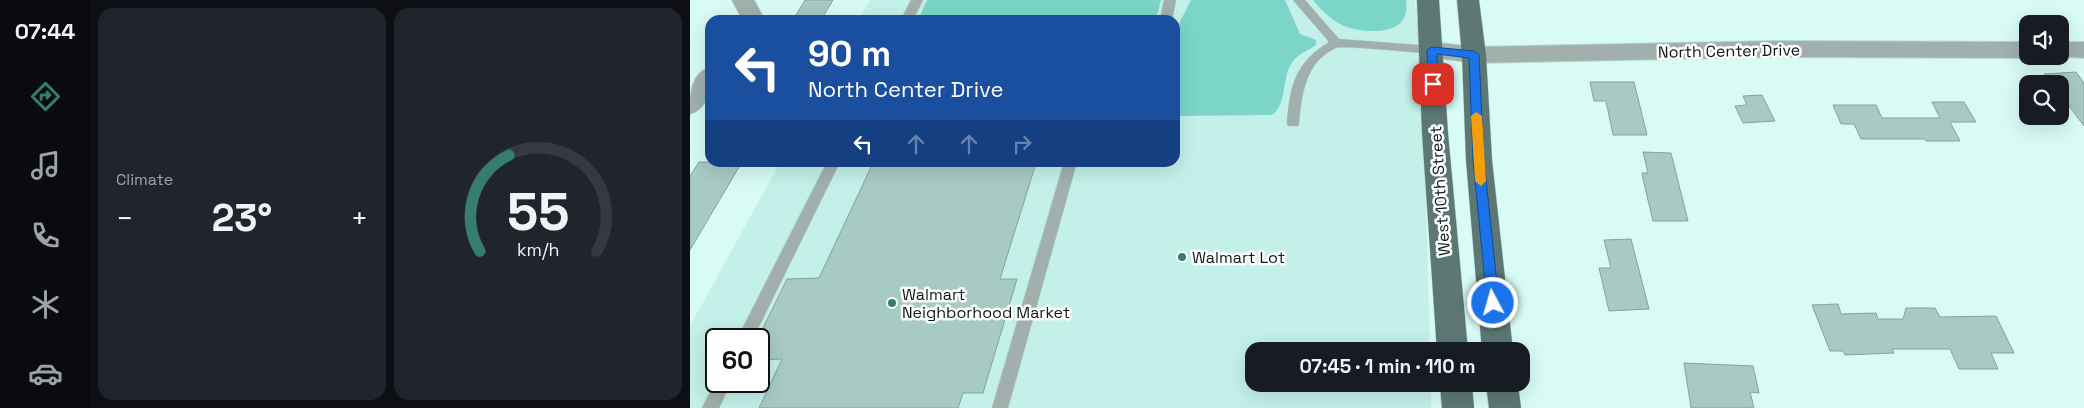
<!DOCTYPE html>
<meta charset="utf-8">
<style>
:root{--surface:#171b24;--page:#20242c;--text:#f1f3f6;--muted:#9ea1a6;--line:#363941;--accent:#357c73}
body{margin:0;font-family:"Space Grotesk",sans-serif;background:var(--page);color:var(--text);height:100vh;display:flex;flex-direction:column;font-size:19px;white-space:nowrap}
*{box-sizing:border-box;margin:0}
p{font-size:16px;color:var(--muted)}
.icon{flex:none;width:28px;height:28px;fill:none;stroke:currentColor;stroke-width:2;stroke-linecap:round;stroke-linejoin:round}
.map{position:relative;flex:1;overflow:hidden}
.sheet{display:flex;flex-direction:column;gap:8px;padding:8px;background:#0d0f14;width:600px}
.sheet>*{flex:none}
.guide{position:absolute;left:15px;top:15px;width:475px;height:152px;border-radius:15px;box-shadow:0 5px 20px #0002;background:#1a4fa0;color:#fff;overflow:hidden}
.tools{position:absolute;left:1329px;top:15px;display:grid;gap:10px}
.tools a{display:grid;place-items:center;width:50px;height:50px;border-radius:10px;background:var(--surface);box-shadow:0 5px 20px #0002;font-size:25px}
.speed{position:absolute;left:15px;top:328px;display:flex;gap:10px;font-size:25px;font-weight:700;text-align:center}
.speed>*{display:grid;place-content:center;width:65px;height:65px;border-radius:50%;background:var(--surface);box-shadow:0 5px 20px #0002;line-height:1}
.speed .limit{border:2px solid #111;border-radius:8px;background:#fff;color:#111}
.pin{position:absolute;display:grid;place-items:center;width:42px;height:42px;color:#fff;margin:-21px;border-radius:10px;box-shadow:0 2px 8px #0006}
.me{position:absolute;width:55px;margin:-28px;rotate:354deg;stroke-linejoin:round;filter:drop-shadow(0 0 4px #0008)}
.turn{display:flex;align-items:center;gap:18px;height:105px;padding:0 20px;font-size:22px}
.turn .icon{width:65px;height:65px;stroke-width:2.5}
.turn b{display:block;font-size:35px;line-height:42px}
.lanes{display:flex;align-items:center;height:48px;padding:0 20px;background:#0003;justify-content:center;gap:25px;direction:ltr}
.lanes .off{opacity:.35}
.big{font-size:38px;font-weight:700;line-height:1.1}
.sheet .tile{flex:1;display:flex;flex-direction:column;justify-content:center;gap:8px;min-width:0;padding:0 18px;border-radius:15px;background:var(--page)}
.sheet .dial{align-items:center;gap:0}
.dial svg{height:130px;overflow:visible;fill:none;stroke:var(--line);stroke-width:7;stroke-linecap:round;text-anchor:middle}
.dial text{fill:var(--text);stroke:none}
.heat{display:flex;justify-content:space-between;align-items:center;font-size:28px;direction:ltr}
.sheet .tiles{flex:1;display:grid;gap:8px;grid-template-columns:repeat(2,1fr)}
.trip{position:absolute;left:555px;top:342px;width:285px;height:50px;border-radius:15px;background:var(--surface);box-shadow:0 5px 20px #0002;font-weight:700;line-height:50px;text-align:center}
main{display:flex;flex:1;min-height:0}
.tab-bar{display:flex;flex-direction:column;width:90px;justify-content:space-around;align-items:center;background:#090b0e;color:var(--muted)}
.tab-bar .icon{width:35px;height:35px}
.tab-bar .selected{color:var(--accent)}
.tab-bar b{font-size:22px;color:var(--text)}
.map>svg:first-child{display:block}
.built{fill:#c3f0e9;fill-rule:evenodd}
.green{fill:#7bd5c9}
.building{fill:#a8cac4;stroke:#82a39e}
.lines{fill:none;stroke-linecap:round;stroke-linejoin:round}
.lane-casing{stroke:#b7d7d1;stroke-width:1}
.street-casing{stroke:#b7d7d1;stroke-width:2}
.primary-casing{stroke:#b7d7d1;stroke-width:1}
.lane{fill:#a1b0ad;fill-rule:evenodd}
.street{fill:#a1b0ad;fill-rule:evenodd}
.primary{fill:#5d7874;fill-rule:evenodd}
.route{fill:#1a73e8;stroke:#114b97}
.slow{fill:#f59e0b}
.poi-dot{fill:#357c73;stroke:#fff;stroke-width:2}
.labels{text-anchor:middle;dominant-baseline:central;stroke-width:5;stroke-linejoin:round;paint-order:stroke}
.street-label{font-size:16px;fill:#0c1917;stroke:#fff}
.poi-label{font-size:16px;fill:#0c1917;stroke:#fff;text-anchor:start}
</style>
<main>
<nav class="tab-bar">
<b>07:44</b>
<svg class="icon selected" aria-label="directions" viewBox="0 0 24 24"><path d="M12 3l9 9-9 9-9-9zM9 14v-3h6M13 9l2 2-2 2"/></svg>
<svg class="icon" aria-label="music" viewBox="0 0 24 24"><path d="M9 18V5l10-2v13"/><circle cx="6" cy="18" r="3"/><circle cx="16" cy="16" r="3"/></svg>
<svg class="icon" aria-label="phone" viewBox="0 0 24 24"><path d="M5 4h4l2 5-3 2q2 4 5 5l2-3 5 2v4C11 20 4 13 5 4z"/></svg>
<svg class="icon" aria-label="climate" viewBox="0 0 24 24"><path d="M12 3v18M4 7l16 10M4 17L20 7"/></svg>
<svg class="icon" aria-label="car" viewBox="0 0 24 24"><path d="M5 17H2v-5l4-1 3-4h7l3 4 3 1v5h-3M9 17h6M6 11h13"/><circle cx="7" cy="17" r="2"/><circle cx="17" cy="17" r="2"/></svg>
</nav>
<section class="sheet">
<div class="tiles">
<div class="tile"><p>Climate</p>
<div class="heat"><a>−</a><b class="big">23°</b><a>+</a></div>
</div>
<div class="tile dial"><svg viewBox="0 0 100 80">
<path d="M14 69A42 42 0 1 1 86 69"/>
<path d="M14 69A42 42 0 0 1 32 10" stroke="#357c73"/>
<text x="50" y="56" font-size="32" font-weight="700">55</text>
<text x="50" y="72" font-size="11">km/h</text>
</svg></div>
</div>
</section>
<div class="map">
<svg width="1394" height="408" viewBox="0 0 1394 408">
<rect width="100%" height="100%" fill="#d8fbf5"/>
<path class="built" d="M180,0H725L733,96L740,351H564V384H741V408H0V326L90,163L485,162V20H169ZM26,339H69V381H26Z"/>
<g class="green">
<path d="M237,0H471L466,20H228Z"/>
<path d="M501,0H595L610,34L626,40V45C619,50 608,54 603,61C591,76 598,104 582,115L485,116V32Z"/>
<path d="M623,0H716C716,4 717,8 716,12C712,37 669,33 652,25C640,19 631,10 623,0Z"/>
</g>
<g class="building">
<path d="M115,0H143L131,20H103Z"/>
<path d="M1386,72L1394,83V126L1370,94V84H1362L1354,74Z"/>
<path d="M900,82H944L957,135H923L916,101H904Z"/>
<path d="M1072,95L1085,121L1053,123L1045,106L1057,105L1053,96Z"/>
<path d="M1242,102H1274L1286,122H1260L1270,141H1236L1235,139H1171L1164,124H1151L1143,105H1186L1192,118H1250Z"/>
<path d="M953,152L981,153L998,221H963L953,179L952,173H958Z"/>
<path d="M9,162H52L0,250V176Z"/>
<path d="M346,163L310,279H327L293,393H273L268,408H69L92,359L69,360V336L97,279L129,278L182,165Z"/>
<path d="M941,239L959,309L919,311L909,268H921L914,240Z"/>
<path d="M1148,304L1151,314L1186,313L1188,319H1213L1216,308H1245L1250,317L1306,316L1324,353H1301L1308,369H1269L1260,349H1202L1204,353L1155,355L1153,351H1140L1122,305Z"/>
<path d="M994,363L1063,366L1069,393L1060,392L1064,408H1001Z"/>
</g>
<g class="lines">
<defs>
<g id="lane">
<path d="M221,0H233L223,20H211Z"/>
<path d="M474,0H486L482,20H470Z"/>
<path d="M603,0H615L649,39L742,46L748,50L742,54C728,53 654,45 646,48C615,62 612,94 609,123L608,126H598L597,123C600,85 605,63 639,42Z"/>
<path d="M137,162H150L63,339H47Z"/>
<path d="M374,162H387L318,408H302Z"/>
<path d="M26,380V381H42L29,408H12Z"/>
</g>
<g id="street">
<path d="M42,0H64L72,15L69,20H47L50,15Z"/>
<path d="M1085,41L1338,42V56H1344L1338,58L1085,57L784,63L734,56L731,50L734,44L742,42L784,47Z"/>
<path d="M1370,42H1394V58L1364,56H1370Z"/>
<path d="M20,67C20,86 21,107 0,114C0,95 0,74 20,67Z"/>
</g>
<g id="primary">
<path d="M727,0H749L758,133L778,351H747L732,133Z"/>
<path d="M767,0H789L796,55L802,160L823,351H792L776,160L772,55Z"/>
<path d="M750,384H782L784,408H752Z"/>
<path d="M796,384H828L831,408H799Z"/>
</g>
</defs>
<use href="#lane" class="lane-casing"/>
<use href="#street" class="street-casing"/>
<use href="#primary" class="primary-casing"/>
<use href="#lane" class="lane"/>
<use href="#street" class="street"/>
<use href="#primary" class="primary"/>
</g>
<path class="route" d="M742,47L784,51L789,55L794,160L809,303L807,307L803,309L798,307L797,303L783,160L779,58L747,54L748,84L743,87L738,84L737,50Z"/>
<path class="slow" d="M786,112L792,116L796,181L791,186L785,181L781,116Z"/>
<g class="poi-dot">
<circle cx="492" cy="257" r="5"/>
<circle cx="202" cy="303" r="5"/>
</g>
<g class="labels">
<g class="street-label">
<text transform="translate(1039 51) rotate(-1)">North Center Drive</text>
<text transform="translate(750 191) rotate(-94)">West 10th Street</text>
</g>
<g class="poi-label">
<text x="502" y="257">Walmart Lot</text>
<text x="212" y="294">Walmart<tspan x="212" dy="18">Neighborhood Market</tspan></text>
</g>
</g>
</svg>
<div class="tools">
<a><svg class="icon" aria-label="sound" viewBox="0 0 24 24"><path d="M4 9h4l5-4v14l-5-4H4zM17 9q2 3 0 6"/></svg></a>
<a><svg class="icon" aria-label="search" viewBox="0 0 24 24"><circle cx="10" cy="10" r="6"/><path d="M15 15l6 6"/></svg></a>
</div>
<div class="speed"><div class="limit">60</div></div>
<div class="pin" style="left:743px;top:84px;background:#d93025"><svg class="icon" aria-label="arrive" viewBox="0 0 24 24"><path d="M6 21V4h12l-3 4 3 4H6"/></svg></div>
<svg class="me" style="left:803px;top:303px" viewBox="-20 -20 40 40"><circle r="17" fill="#1a73e8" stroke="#fff" stroke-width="3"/><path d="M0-11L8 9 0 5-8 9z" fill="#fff"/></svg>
<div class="trip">07:45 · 1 min · 110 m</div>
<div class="guide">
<div class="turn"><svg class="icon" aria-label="left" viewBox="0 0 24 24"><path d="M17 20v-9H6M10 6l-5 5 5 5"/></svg><div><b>90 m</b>North Center Drive</div></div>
<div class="lanes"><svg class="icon" aria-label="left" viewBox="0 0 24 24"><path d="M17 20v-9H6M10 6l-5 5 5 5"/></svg><svg class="icon off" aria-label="ahead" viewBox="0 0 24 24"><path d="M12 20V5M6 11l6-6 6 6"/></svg><svg class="icon off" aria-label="ahead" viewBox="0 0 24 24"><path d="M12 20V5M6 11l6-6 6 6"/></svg><svg class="icon off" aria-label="right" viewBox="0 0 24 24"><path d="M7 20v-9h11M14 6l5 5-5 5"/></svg></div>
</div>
</div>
</main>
